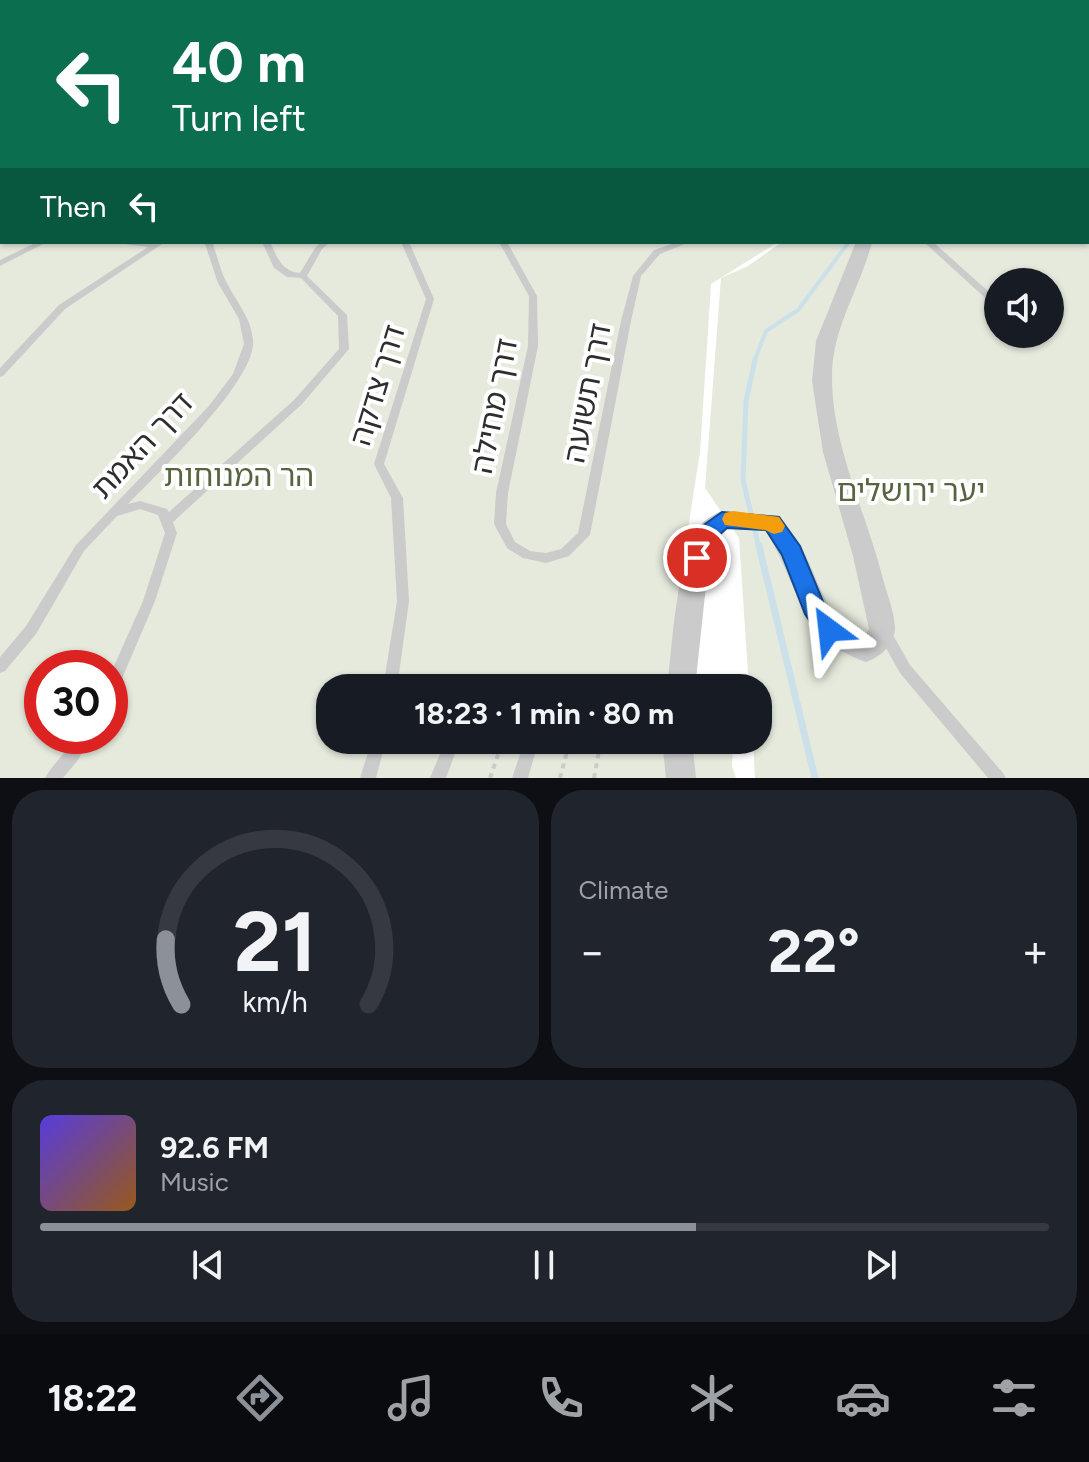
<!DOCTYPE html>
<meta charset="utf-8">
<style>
:root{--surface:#171b24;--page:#20242c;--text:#f1f3f6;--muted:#9ea1a6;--line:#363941;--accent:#8c9099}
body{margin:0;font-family:Figtree,"Noto Sans Hebrew",sans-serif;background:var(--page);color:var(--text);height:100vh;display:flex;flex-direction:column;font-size:30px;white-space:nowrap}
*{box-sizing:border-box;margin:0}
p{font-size:26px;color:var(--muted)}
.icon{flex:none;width:44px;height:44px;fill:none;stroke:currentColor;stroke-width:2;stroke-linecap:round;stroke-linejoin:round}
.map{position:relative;height:778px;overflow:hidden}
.details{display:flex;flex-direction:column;gap:12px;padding:12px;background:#0d0f14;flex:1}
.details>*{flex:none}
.top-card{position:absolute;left:0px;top:0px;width:1090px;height:244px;box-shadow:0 2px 6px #0004;background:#0b6e4f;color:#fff;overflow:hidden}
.controls{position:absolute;left:984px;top:268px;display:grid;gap:16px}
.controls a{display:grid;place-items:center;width:80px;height:80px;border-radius:50%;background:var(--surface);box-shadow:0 2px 6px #0004;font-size:40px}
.speed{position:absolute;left:24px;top:650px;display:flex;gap:16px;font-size:40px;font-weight:700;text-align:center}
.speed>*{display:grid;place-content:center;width:104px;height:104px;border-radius:50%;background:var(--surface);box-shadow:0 2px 6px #0004;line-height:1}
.speed .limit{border:12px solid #d22;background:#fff;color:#111}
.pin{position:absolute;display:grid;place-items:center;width:68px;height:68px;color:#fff;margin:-34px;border:4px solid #fff;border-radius:50%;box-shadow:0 2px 8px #0007}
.me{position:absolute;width:88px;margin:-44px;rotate:330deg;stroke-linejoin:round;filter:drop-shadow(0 0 6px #0008)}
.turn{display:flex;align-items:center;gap:28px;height:168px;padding:0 40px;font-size:36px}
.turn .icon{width:104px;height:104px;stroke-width:2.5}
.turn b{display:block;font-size:56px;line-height:68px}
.then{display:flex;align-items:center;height:76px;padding:0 40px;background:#0003;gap:16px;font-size:30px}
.big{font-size:60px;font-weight:700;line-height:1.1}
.details .tile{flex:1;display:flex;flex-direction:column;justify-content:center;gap:12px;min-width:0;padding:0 28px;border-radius:32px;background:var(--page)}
.details .dial{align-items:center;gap:0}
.dial svg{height:208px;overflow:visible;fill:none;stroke:var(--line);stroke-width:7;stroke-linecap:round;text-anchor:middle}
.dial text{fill:var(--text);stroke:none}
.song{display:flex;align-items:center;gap:24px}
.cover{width:96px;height:96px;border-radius:12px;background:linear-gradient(135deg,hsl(250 70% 55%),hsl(30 70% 35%))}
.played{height:8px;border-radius:4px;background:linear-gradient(90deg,var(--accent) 65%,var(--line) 65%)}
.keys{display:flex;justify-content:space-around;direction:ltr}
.heat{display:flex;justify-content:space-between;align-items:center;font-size:44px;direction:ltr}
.details .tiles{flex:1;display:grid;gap:12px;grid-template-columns:1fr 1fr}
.tile:last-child{grid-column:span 2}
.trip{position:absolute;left:316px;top:674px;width:456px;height:80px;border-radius:32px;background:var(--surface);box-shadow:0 2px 6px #0004;font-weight:700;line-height:80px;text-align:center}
.menu{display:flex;height:128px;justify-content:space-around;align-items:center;background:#090b0e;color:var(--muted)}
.menu .icon{width:56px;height:56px}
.menu .active{color:var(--accent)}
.menu b{font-size:36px;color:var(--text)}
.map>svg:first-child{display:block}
.green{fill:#e5eadd;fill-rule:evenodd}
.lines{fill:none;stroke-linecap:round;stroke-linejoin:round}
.stream-far3{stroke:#cbe0e8;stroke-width:3}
.stream-far2{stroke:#cbe0e8;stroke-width:4}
.stream-far1{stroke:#cbe0e8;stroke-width:5}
.stream{stroke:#cbe0e8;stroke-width:7}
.path{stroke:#cbcbcb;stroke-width:4;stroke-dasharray:5 5;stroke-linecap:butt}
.service{fill:#cbcbcb;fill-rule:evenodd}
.minor{fill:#cbcbcb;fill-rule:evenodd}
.shaded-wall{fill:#5b5b5b}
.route{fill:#1a73e8;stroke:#114b97;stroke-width:2}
.slow{fill:#f59e0b}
.labels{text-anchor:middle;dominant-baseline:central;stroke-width:8;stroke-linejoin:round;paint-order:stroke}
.street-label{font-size:30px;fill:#2e2e2e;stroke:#fff}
.park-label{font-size:30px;fill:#556540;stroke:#fff}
</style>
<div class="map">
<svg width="1089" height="778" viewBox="0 0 1089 778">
<rect width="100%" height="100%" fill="#fff"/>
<g class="green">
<path d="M0,0L318,2H2V242H778L711,284L700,452L677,599L672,688H330V740H733L732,766L736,778H0ZM42,668H110V736H42Z"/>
<path d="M814,0H1089V778H755L753,740H758V688H749L739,538L705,488L721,278L748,266L782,242H1088V2H811ZM998,282H1050V334H998Z"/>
</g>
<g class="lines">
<g class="stream-far3">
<path d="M782,0L786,2"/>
<path d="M923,2L929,0"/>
</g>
<path class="stream-far2" d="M754,362L766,331L798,310L849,242"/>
<path class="stream-far1" d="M755,360L746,401L743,480L759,548"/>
<path class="stream" d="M759,546L815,778"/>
<g class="path">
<path d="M490,778L502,743L512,745"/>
<path d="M560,778L570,740"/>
<path d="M594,778L601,740"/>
</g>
<g class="service">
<path d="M74,0H80L77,2H71Z"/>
<path d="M193,0H197L196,2H192Z"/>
<path d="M352,0H356L357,2H353Z"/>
<path d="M445,0H449L450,2H446Z"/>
<path d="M461,0H465L466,2H462Z"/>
<path d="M684,0H688L689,2H685Z"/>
<path d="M727,0H731L732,2H728Z"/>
<path d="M752,0H756L757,2H753Z"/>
<rect x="1088" y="34" width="1" height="4"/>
<rect x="0" y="71" width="2" height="4"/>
<rect x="1088" y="87" width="1" height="5"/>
<path d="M0,88L2,89V93L0,92Z"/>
<rect x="0" y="114" width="2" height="4"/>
<path d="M2,126V130L0,131V127Z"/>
<rect x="0" y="170" width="2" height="4"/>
<rect x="0" y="194" width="2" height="5"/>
<rect x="0" y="215" width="2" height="5"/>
<path d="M37,242H47L0,266V260Z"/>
<path d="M121,242H165L65,309L3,376L0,377V368L59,305L148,247L125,244Z"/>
<path d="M206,242H216L213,245C218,258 221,273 228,285C238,304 251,318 253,340C257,380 157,474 128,504L140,501L167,509L169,512L294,400L339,349L338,316L301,278L287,277L274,268L262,242H270C277,257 282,272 300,273L315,248L321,242H330L322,249L307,276L347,315L349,349L302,404L173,522L177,533L155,601L115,695L110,697V675L143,601L165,533L158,515L140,509L117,516L84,551L36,634L5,671L0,673V657L26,626L76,545L208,407L233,374L244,344L239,319L218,283L205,244Z"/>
<path d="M401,242H409L434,299L384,464L403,498L409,601L397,688H383L397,601L391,498L374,464L426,299Z"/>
<path d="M499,242H507L537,296L538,346L508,493L506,524L515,542L530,551L546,553L561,549L578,533L621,321L633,276L654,250L678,242H690L660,254L641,276L631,321L590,535L569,556L546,563L523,558L507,548L494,524L496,493L528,346L529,296Z"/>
<path d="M924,242H933L998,300V308L995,307Z"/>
<path d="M884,627L889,628L910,665L1003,773L1006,778H988L900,673L877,632L879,628Z"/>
<path d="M76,736H91L78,760L63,778H45C54,763 67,751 76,736Z"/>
<path d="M372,740H386L376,778H360Z"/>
<path d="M446,740H460L446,778H430Z"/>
<path d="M525,740H539L528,778H512Z"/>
</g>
<g class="minor">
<path d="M487,0H498L499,2H488Z"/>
<path d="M856,242H872C860,289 832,327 832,377C832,446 866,512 883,579C887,594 894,611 895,627C895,644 881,657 866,662C797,638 800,585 765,530L727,529L716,539L709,558L695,688H667C672,651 677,556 697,529C703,521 713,514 722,511L780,516C788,528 798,540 804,553C821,585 827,621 863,638L869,629L853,556L823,452L812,381L816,341Z"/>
<path d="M662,740H692L696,778H666Z"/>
</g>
</g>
<path class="shaded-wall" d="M372,0H426L409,2H372Z"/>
<path class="route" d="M722,512L779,517L800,546L824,604L841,630L837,637L829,640L820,637L805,614L782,555L766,530L727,528L715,539L705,564L697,567L689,564L686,558L698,529Z"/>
<path class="slow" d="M733,511L779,517L785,526L782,532L774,534L765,530L725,525L722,519L725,513Z"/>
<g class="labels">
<g class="street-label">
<text transform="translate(377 385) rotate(-73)">דרך צדקה</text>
<text transform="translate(587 393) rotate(-79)">דרך תשועה</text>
<text transform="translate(494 406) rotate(-79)">דרך מחילה</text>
<text transform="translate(142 445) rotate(-47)">דרך האמת</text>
</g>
<g class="park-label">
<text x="239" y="475">הר המנוחות</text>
<text x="911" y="490">יער ירושלים</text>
</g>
</g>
</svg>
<div class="controls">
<a><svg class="icon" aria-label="sound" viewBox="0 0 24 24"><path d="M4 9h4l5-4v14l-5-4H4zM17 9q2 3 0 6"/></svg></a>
</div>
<div class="speed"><div class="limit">30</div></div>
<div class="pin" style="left:697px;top:558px;background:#d93025"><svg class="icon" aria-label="arrive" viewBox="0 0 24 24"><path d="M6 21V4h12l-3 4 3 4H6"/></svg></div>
<svg class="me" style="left:829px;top:630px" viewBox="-20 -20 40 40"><path d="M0-17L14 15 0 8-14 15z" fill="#1a73e8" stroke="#fff" stroke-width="4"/></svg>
<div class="trip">18:23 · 1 min · 80 m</div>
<div class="top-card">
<div class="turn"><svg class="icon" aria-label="left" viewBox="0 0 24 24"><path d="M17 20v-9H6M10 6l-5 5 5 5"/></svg><div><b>40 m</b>Turn left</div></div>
<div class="then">Then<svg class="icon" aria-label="left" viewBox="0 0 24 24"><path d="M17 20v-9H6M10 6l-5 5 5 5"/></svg></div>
</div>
</div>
<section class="details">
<div class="tiles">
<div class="tile dial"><svg viewBox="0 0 100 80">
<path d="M14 69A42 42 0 1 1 86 69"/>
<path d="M14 69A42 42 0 0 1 8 44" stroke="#8c9099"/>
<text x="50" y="56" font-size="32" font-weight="700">21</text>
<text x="50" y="72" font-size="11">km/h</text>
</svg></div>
<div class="tile"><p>Climate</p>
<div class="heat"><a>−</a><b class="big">22°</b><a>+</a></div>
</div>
<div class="tile">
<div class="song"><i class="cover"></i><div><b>92.6 FM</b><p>Music</p></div></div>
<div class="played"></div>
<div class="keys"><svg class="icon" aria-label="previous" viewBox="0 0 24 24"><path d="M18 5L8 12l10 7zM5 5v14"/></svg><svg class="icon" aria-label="pause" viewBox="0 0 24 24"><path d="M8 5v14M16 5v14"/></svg><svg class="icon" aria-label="next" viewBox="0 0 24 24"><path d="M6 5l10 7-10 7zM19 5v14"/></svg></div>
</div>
</div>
</section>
<nav class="menu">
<b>18:22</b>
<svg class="icon active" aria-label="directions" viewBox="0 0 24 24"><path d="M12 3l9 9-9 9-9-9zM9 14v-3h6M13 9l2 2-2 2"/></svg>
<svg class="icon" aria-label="music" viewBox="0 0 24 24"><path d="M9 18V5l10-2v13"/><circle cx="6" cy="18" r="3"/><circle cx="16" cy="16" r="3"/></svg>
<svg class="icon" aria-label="phone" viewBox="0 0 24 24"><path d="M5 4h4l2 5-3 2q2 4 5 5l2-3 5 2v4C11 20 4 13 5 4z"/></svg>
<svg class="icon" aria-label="climate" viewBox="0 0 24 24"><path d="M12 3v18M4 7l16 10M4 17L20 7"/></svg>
<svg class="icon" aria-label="car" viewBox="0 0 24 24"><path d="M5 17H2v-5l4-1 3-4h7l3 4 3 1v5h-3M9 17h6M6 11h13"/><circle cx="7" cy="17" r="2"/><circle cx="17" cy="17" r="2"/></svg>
<svg class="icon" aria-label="filters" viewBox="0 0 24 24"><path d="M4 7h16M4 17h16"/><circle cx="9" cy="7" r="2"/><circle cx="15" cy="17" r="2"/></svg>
</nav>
